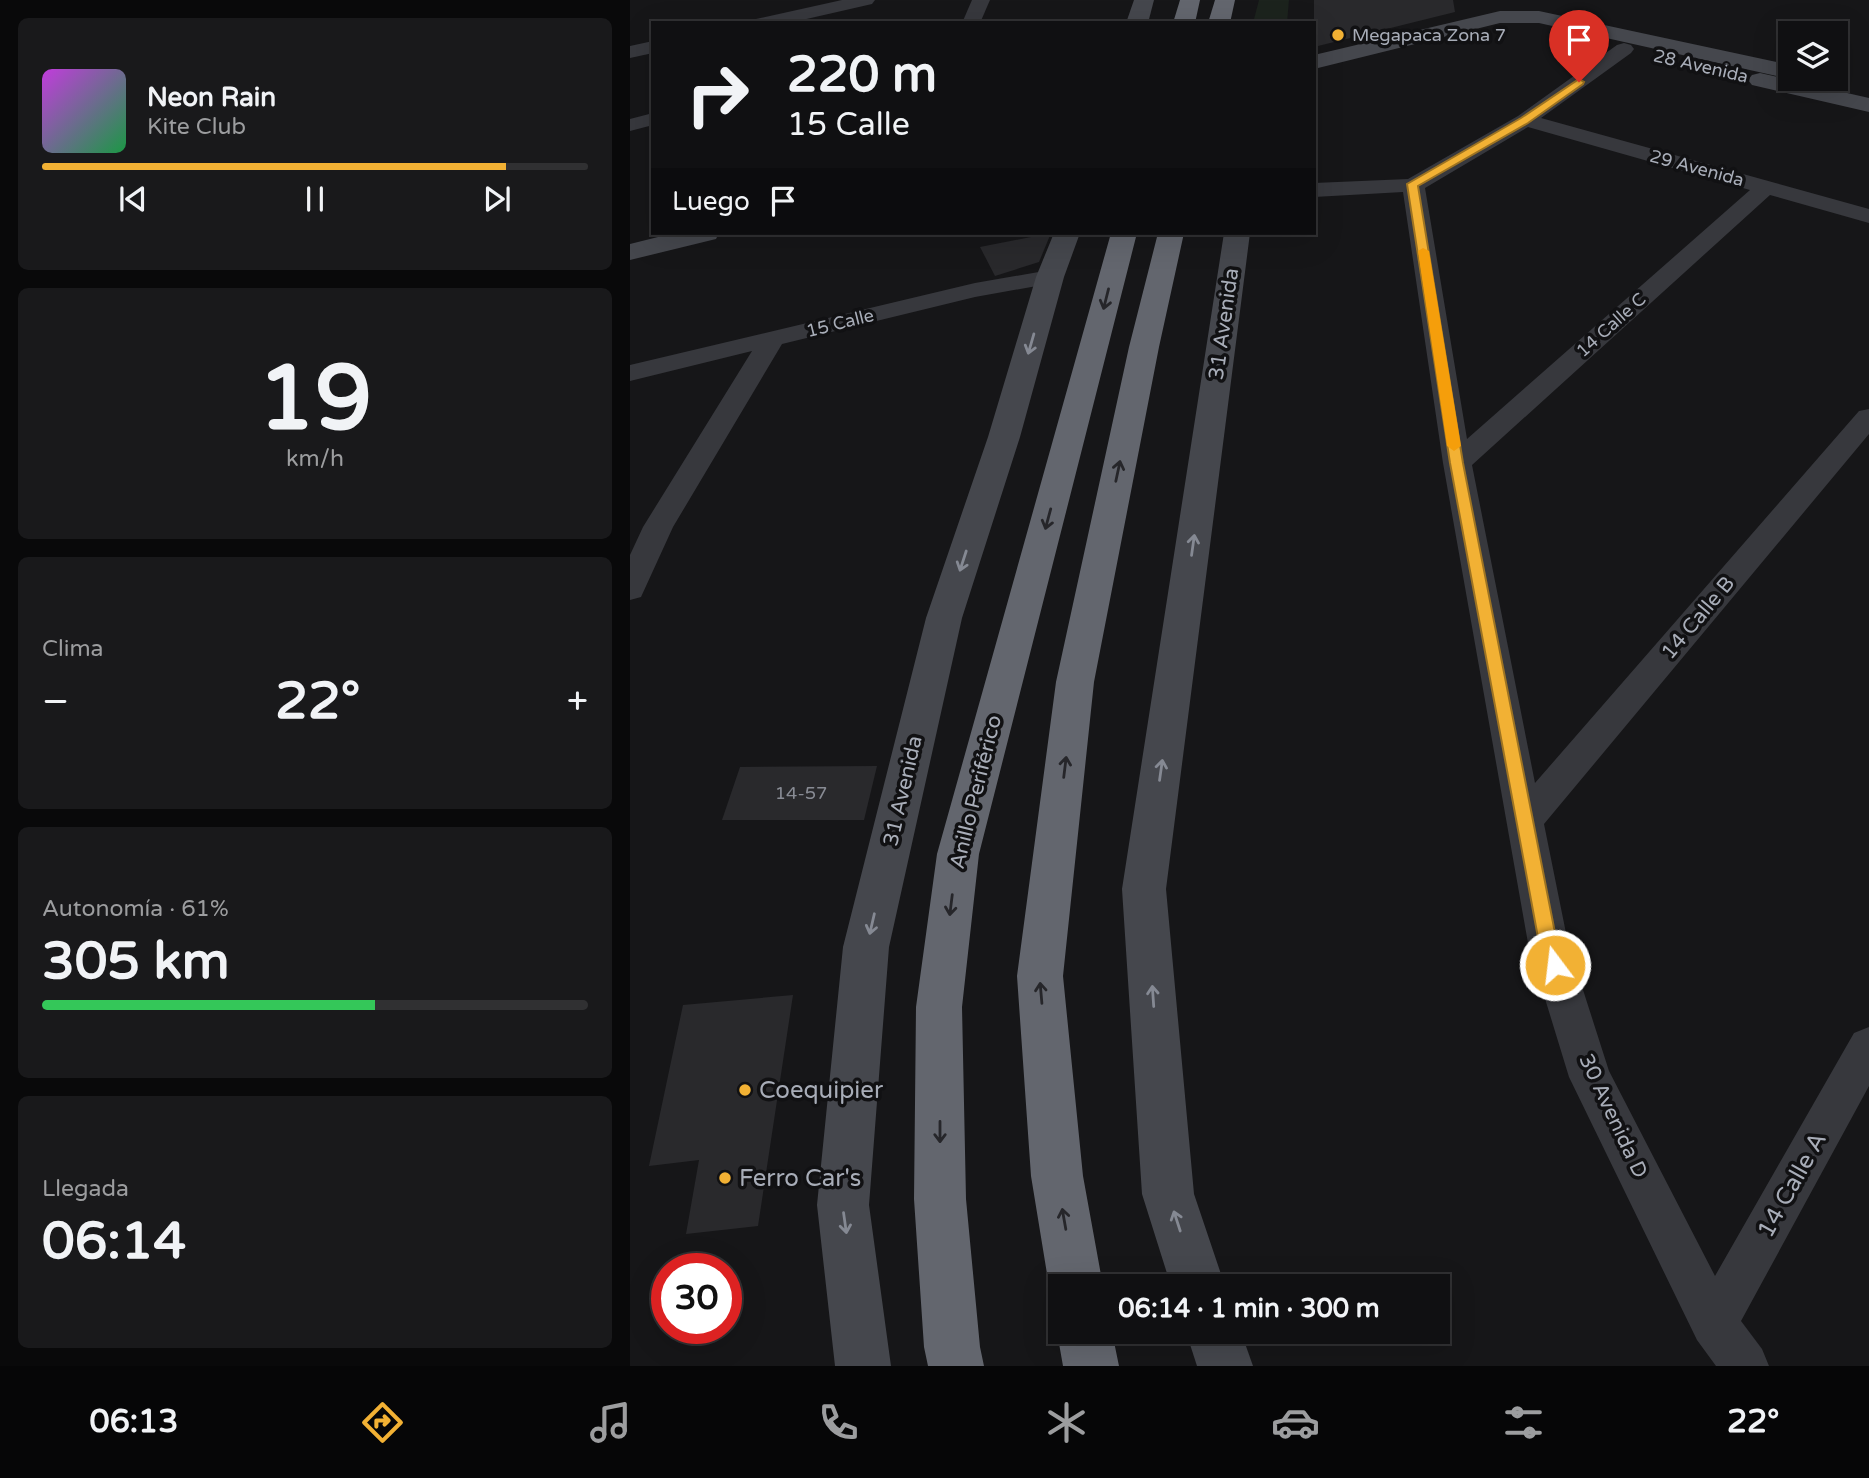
<!DOCTYPE html>
<html lang="es">
<meta charset="utf-8">
<style>
:root{--surface:#101012;--page:#19191b;--text:#f1f3f6;--muted:#9c9d9f;--line:#303032;--accent:#f2b134}
body{margin:0;font-family:"Varela Round",sans-serif;background:var(--page);color:var(--text);height:100vh;display:flex;flex-direction:column;font-size:26px;white-space:nowrap}
*{box-sizing:border-box;margin:0}
p{font-size:23px;color:var(--muted)}
.icon{flex:none;width:38px;height:38px;fill:none;stroke:currentColor;stroke-width:2;stroke-linecap:round;stroke-linejoin:round}
.map{position:relative;flex:1;overflow:hidden}
.sheet{display:flex;flex-direction:column;gap:18px;padding:18px;background:#09090a;width:630px}
.sheet>*{flex:none}
.banner{position:absolute;left:21px;top:21px;width:665px;height:214px;border-radius:0px;box-shadow:0 7px 28px #0002,0 0 0 2px var(--line);background:#101012;color:var(--text);overflow:hidden}
.buttons{position:absolute;left:1148px;top:21px;display:grid;gap:14px}
.buttons a{display:grid;place-items:center;width:70px;height:70px;border-radius:0px;background:var(--surface);box-shadow:0 7px 28px #0002,0 0 0 2px var(--line);font-size:35px}
.speed{position:absolute;left:21px;top:1253px;display:flex;gap:14px;font-size:35px;font-weight:700;text-align:center}
.speed>*{display:grid;place-content:center;width:91px;height:91px;border-radius:50%;background:var(--surface);box-shadow:0 7px 28px #0002,0 0 0 2px var(--line);line-height:1}
.speed .limit{border:10px solid #d22;background:#fff;color:#111}
.pin{position:absolute;display:grid;place-items:center;width:60px;height:60px;color:#fff;margin:-72px -30px;border-radius:50% 50% 50% 0;rotate:-45deg;box-shadow:0 0 7px #0007}
.pin .icon{rotate:45deg}
.me{position:absolute;width:77px;margin:-38px;rotate:345deg;stroke-linejoin:round;filter:drop-shadow(0 0 5px #0008)}
.turn{display:flex;align-items:center;gap:24px;height:147px;padding:0 21px;font-size:32px}
.turn .icon{width:91px;height:91px;stroke-width:2.5}
.turn b{display:block;font-size:49px;line-height:60px}
.then{display:flex;align-items:center;height:66px;padding:0 21px;background:#0003;gap:14px;font-size:26px}
.big{font-size:52px;font-weight:800;line-height:1.1}
.sheet .widget{flex:1;display:flex;flex-direction:column;justify-content:center;gap:10px;min-width:0;padding:0 24px;border-radius:10px;background:var(--page)}
.sheet .dial{align-items:center;gap:0}
.dial b{font-size:91px;line-height:1}
.song{display:flex;align-items:center;gap:21px}
.cover{width:84px;height:84px;border-radius:10px;background:linear-gradient(135deg,hsl(290 70% 55%),hsl(140 70% 35%))}
.played{height:7px;border-radius:4px;background:linear-gradient(90deg,var(--accent) 85%,var(--line) 85%)}
.keys{display:flex;justify-content:space-around;direction:ltr}
.heat{display:flex;justify-content:space-between;align-items:center;font-size:38px;direction:ltr}
.charge{height:10px;border-radius:5px;background:linear-gradient(90deg,#34c759 61%,var(--line) 0)}
.trip{position:absolute;left:418px;top:1274px;width:402px;height:70px;border-radius:0px;background:var(--surface);box-shadow:0 7px 28px #0002,0 0 0 2px var(--line);font-weight:800;line-height:70px;text-align:center}
.dock{display:flex;height:112px;justify-content:space-around;align-items:center;background:#060607;color:var(--muted)}
.dock .icon{width:49px;height:49px}
.dock .current{color:var(--accent)}
.dock b{font-size:32px;color:var(--text)}
main{display:flex;flex:1;min-height:0}
.map>svg:first-child{display:block}
.green{fill:#1c231d}
.building{fill:#29292c}
.lines{fill:none;stroke-linecap:round;stroke-linejoin:round}
.street{fill:#37383d;fill-rule:evenodd}
.secondary{fill:#45474d;fill-rule:evenodd}
.highway{fill:#63666e;fill-rule:evenodd}
.oneway{stroke:#26262a}
.oneway2{stroke:#858993}
.route{fill:#f2b134;stroke:#9d7322;stroke-width:2}
.slow{fill:#f59e0b}
.poi-dot{fill:#f2b134;stroke:#111113;stroke-width:2.5}
.labels{text-anchor:middle;dominant-baseline:central;stroke-width:7;stroke-linejoin:round;paint-order:stroke}
.far-poi-label{font-size:18px;fill:#a8adb8;stroke:#111113;text-anchor:start}
.far-street-label{font-size:18px;fill:#a8adb8;stroke:#111113}
.number-label{font-size:18px;fill:#888b94}
.street-label{font-size:21px;fill:#a8adb8;stroke:#111113}
.near-poi-label{font-size:24px;fill:#a8adb8;stroke:#111113;text-anchor:start}
.near-street-label{font-size:24px;fill:#a8adb8;stroke:#111113}
</style>
<main>
<section class="sheet">
<div class="widget">
<div class="song"><i class="cover"></i><div><b>Neon Rain</b><p>Kite Club</p></div></div>
<div class="played"></div>
<div class="keys"><svg class="icon" aria-label="previous" viewBox="0 0 24 24"><path d="M18 5L8 12l10 7zM5 5v14"/></svg><svg class="icon" aria-label="pause" viewBox="0 0 24 24"><path d="M8 5v14M16 5v14"/></svg><svg class="icon" aria-label="next" viewBox="0 0 24 24"><path d="M6 5l10 7-10 7zM19 5v14"/></svg></div>
</div>
<div class="widget dial"><b>19</b><p>km/h</p></div>
<div class="widget"><p>Clima</p>
<div class="heat"><a>−</a><b class="big">22°</b><a>+</a></div>
</div>
<div class="widget"><p>Autonomía · 61%</p><b class="big">305 km</b><div class="charge"></div></div>
<div class="widget"><p>Llegada</p><b class="big">06:14</b></div>
</section>
<div class="map">
<svg width="1239" height="1366" viewBox="0 0 1239 1366">
<rect width="100%" height="100%" fill="#161618"/>
<path class="green" d="M629,0H659L657,23H623Z"/>
<g class="building">
<path d="M684,0H823L825,12L684,47Z"/>
<path d="M421,233L409,262L365,276L350,247Z"/>
<path d="M247,766L234,820H92L110,767Z"/>
<path d="M163,995L128,1226L56,1234L69,1160L19,1166L53,1005Z"/>
</g>
<g class="lines">
<g class="street">
<path d="M212,0H245L242,4L159,23H124L126,19Z"/>
<path d="M342,0H360L350,23H332Z"/>
<path d="M23,41V53L0,58V46Z"/>
<path d="M994,43L1001,45L1004,49L1001,53L911,118L1239,209V223L1140,195L842,465L905,783L1229,411L1239,409V434L914,824L938,943L979,1071L1085,1276L1224,1033L1239,1027V1086L1111,1321L1132,1349L1139,1366H1086L1067,1340L939,1077L898,943L813,463L773,192L684,197V183L778,179L888,116L987,45ZM898,127L1120,190L837,439L795,188Z"/>
<path d="M23,113V125L0,131V119Z"/>
<path d="M420,270L429,272L432,277L429,282L345,297L152,344L43,527L11,597L0,600V555L13,527L122,351L0,381V365L345,283Z"/>
</g>
<g class="secondary">
<path d="M504,0H524L518,23H496Z"/>
<path d="M870,11H909L1160,65V79L909,23H870L684,69V55Z"/>
<path d="M1130,73L1239,98V112L1122,85L1118,80L1122,75Z"/>
<path d="M44,233H89L86,239L0,260V244Z"/>
<path d="M424,233H450L434,277L390,437L332,618L259,947L239,1205L261,1366H205L187,1205L213,947L296,618L358,437L406,277Z"/>
<path d="M594,233H620L536,889L564,1194L595,1286H541L512,1194L492,889Z"/>
<path d="M556,1332H611L623,1366H567Z"/>
</g>
<g class="highway">
<path d="M550,0H570L565,23H543Z"/>
<path d="M585,0H605L600,23H578Z"/>
<path d="M481,233H507L349,854L332,1007L336,1199L350,1347L354,1366H298L294,1347L284,1199L286,1007L307,854Z"/>
<path d="M528,233H554L529,347L464,682L433,976L453,1176L473,1286H430V1307L427,1305L419,1286L401,1176L387,976L426,682L499,347Z"/>
<path d="M430,1325V1332H482L489,1366H433L427,1332Z"/>
</g>
</g>
<defs><path id="oneway-shaft" d="M-6 0H5M1.5-3L5.5 0L1.5 3" fill="none" stroke-width="1.6" stroke-linecap="round" stroke-linejoin="round" transform="scale(1.75)"/></defs>
<g class="oneway">
<use href="#oneway-shaft" transform="translate(476 299) rotate(104)"/>
<use href="#oneway-shaft" transform="translate(488 471) rotate(-78)"/>
<use href="#oneway-shaft" transform="translate(418 519) rotate(105)"/>
<use href="#oneway-shaft" transform="translate(435 767) rotate(-83)"/>
<use href="#oneway-shaft" transform="translate(321 905) rotate(97)"/>
<use href="#oneway-shaft" transform="translate(411 993) rotate(-95)"/>
<use href="#oneway-shaft" transform="translate(310 1132) rotate(90)"/>
<use href="#oneway-shaft" transform="translate(434 1219) rotate(-100)"/>
</g>
<g class="oneway2">
<use href="#oneway-shaft" transform="translate(401 344) rotate(106)"/>
<use href="#oneway-shaft" transform="translate(563 545) rotate(-82)"/>
<use href="#oneway-shaft" transform="translate(333 561) rotate(108)"/>
<use href="#oneway-shaft" transform="translate(531 770) rotate(-82)"/>
<use href="#oneway-shaft" transform="translate(242 924) rotate(103)"/>
<use href="#oneway-shaft" transform="translate(523 996) rotate(-94)"/>
<use href="#oneway-shaft" transform="translate(547 1221) rotate(-108)"/>
<use href="#oneway-shaft" transform="translate(215 1223) rotate(82)"/>
</g>
<path class="route" d="M949,79L954,82L953,84L898,123L788,186L833,463L927,943L934,965L932,971L925,973L918,971L909,943L820,463L777,184L891,118Z"/>
<path class="slow" d="M793,248L799,251L831,446L824,451L817,446L788,251Z"/>
<g class="poi-dot">
<circle cx="708" cy="35" r="7"/>
<circle cx="115" cy="1090" r="7"/>
<circle cx="95" cy="1178" r="7"/>
</g>
<g class="labels">
<g class="far-poi-label">
<text x="722" y="35">Megapaca Zona 7</text>
</g>
<g class="far-street-label">
<text transform="translate(1071 66) rotate(13)">28 Avenida</text>
<text transform="translate(1067 168) rotate(15)">29 Avenida</text>
<text transform="translate(210 323) rotate(-14)">15 Calle</text>
<text transform="translate(981 325) rotate(-42)">14 Calle C</text>
</g>
<g class="number-label">
<text x="171" y="793">14-57</text>
</g>
<g class="street-label">
<text transform="translate(594 324) rotate(-82)">31 Avenida</text>
<text transform="translate(1068 618) rotate(-50)">14 Calle B</text>
<text transform="translate(273 791) rotate(-77)">31 Avenida</text>
<text transform="translate(346 792) rotate(-76)">Anillo Periférico</text>
<text transform="translate(983 1116) rotate(65)">30 Avenida D</text>
</g>
<g class="near-poi-label">
<text x="129" y="1090">Coequipier</text>
<text x="109" y="1178">Ferro Car's</text>
</g>
<g class="near-street-label">
<text transform="translate(1162 1185) rotate(-61)">14 Calle A</text>
</g>
</g>
</svg>
<div class="buttons">
<a><svg class="icon" aria-label="layers" viewBox="0 0 24 24"><path d="M12 4l9 5-9 5-9-5zM3 14l9 5 9-5"/></svg></a>
</div>
<div class="speed"><div class="limit">30</div></div>
<div class="pin" style="left:949px;top:82px;background:#d93025"><svg class="icon" aria-label="arrive" viewBox="0 0 24 24"><path d="M6 21V4h12l-3 4 3 4H6"/></svg></div>
<svg class="me" style="left:925px;top:965px" viewBox="-20 -20 40 40"><circle r="17" fill="#f2b134" stroke="#fff" stroke-width="3"/><path d="M0-11L8 9 0 5-8 9z" fill="#fff"/></svg>
<div class="trip">06:14 · 1 min · 300 m</div>
<div class="banner">
<div class="turn"><svg class="icon" aria-label="right" viewBox="0 0 24 24"><path d="M7 20v-9h11M14 6l5 5-5 5"/></svg><div><b>220 m</b>15 Calle</div></div>
<div class="then">Luego<svg class="icon" aria-label="arrive" viewBox="0 0 24 24"><path d="M6 21V4h12l-3 4 3 4H6"/></svg></div>
</div>
</div>
</main>
<nav class="dock">
<b>06:13</b>
<svg class="icon current" aria-label="directions" viewBox="0 0 24 24"><path d="M12 3l9 9-9 9-9-9zM9 14v-3h6M13 9l2 2-2 2"/></svg>
<svg class="icon" aria-label="music" viewBox="0 0 24 24"><path d="M9 18V5l10-2v13"/><circle cx="6" cy="18" r="3"/><circle cx="16" cy="16" r="3"/></svg>
<svg class="icon" aria-label="phone" viewBox="0 0 24 24"><path d="M5 4h4l2 5-3 2q2 4 5 5l2-3 5 2v4C11 20 4 13 5 4z"/></svg>
<svg class="icon" aria-label="climate" viewBox="0 0 24 24"><path d="M12 3v18M4 7l16 10M4 17L20 7"/></svg>
<svg class="icon" aria-label="car" viewBox="0 0 24 24"><path d="M5 17H2v-5l4-1 3-4h7l3 4 3 1v5h-3M9 17h6M6 11h13"/><circle cx="7" cy="17" r="2"/><circle cx="17" cy="17" r="2"/></svg>
<svg class="icon" aria-label="filters" viewBox="0 0 24 24"><path d="M4 7h16M4 17h16"/><circle cx="9" cy="7" r="2"/><circle cx="15" cy="17" r="2"/></svg>
<b>22°</b>
</nav>
